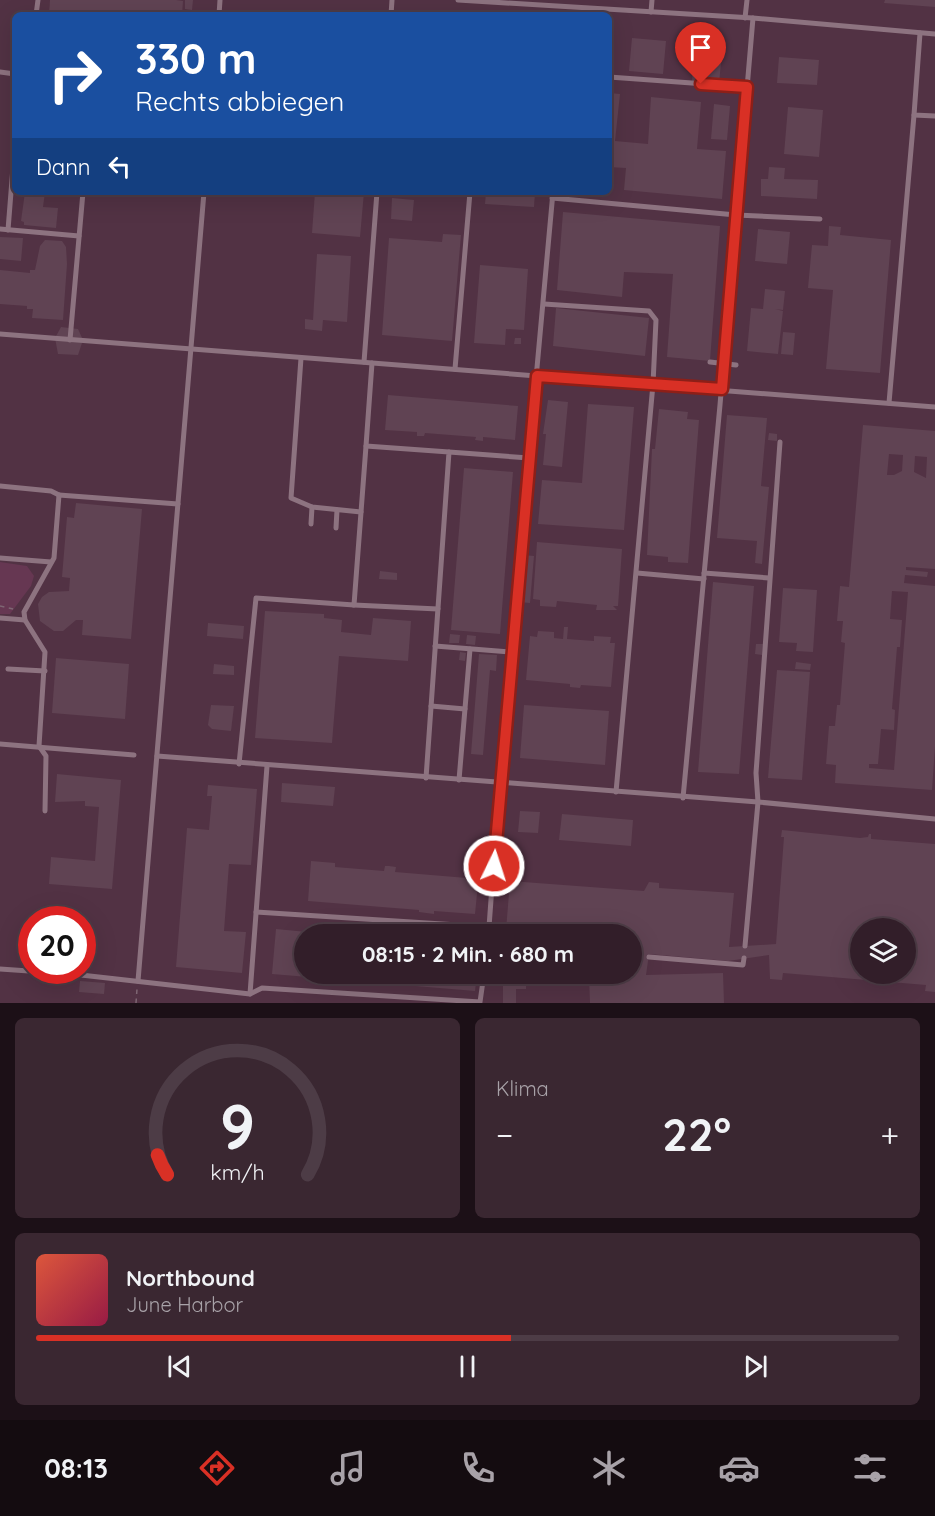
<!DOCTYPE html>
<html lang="de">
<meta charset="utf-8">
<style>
:root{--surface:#321e29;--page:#3a2731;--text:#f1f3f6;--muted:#a8a2a8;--line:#4d3c46;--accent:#d93025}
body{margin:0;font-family:Quicksand,sans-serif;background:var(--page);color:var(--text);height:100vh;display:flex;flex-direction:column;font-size:22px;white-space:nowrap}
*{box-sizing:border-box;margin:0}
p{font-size:20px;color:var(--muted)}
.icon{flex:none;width:33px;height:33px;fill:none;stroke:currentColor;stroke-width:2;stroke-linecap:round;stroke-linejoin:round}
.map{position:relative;height:1003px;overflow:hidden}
.drawer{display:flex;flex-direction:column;gap:15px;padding:15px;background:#1c1017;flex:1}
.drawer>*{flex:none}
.top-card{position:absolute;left:12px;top:12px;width:600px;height:183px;border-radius:9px;box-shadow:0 6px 24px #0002,0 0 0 2px var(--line);background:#1a4fa0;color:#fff;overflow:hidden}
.fabs{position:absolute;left:850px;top:918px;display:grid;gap:12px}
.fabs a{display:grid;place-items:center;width:66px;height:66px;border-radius:50%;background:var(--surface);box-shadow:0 6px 24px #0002,0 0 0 2px var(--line);font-size:30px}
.speed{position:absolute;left:18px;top:906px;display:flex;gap:12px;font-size:30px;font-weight:700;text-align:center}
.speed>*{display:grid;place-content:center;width:78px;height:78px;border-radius:50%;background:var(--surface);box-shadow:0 6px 24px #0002,0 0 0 2px var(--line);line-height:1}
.speed .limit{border:9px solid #d22;background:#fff;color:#111}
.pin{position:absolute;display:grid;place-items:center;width:51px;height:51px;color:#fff;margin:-62px -26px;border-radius:50% 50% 50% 0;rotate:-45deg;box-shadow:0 0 6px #0007}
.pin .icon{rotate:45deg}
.me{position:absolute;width:66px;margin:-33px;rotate:4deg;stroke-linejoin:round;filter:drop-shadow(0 0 4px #0008)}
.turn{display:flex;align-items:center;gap:21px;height:126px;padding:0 24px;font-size:27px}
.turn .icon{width:78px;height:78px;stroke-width:2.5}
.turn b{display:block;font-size:42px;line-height:51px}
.then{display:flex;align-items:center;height:57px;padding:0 24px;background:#0003;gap:12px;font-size:22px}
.big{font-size:45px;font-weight:700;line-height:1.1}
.drawer .card{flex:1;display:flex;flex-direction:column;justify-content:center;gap:9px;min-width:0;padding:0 21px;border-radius:9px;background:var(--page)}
.drawer .dial{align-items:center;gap:0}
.dial svg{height:156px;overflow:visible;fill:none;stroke:var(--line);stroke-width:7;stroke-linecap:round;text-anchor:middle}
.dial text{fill:var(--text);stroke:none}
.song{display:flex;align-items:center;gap:18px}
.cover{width:72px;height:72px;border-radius:9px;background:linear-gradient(135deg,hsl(10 70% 55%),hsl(340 70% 35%))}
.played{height:6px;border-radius:3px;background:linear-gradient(90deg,var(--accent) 55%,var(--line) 55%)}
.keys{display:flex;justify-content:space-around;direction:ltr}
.heat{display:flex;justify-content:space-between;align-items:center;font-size:33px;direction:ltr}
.drawer .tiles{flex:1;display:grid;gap:15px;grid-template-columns:1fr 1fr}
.card:last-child{grid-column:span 2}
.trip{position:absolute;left:294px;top:924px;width:348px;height:60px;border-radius:30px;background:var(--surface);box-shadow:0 6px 24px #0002,0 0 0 2px var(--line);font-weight:700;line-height:60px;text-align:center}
.tabs{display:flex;height:96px;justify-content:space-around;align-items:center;background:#140c10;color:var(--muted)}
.tabs .icon{width:42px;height:42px}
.tabs .on{color:var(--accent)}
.tabs b{font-size:27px;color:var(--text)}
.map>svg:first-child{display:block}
.built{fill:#523244;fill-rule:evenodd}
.green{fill:#663752}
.building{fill:#604353;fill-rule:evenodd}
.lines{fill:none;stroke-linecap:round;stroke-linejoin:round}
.path{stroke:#7e6673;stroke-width:1.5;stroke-dasharray:4.5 4.5;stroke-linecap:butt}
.lane{stroke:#8d7380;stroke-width:5}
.route-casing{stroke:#8d1f18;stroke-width:15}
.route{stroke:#d93025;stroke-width:10}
</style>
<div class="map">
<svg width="935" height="1003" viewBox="0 0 935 1003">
<rect width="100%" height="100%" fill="#432837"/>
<path class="built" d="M0,0H935V1003H0ZM15,15H609V192H15ZM32,920H82V970H32ZM861,928H906V974H861ZM304,934H632V974H304Z"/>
<path class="green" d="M0,562L27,566L34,576L31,586L10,614H0Z"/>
<g class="building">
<path d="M50,0H176L183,1L182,15H49Z"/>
<path d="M185,0H193L192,10L185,9Z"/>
<path d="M885,0H935V7L884,3Z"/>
<path d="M407,11L431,13V15H407Z"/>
<path d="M632,38L666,41L663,74L629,71Z"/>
<path d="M695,42L723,44L719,83L692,81Z"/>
<path d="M779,57L819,60L817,85L777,83Z"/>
<path d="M609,93L620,94L615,141L648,144L651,97L701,102L697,149L726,151L722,199L624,190L626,168L609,167Z"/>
<path d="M714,104L730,106L727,140L711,139Z"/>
<path d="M788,107L823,110L819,157L784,154Z"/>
<path d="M769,167L785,168L784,179L818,180L817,199L761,196V179H768Z"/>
<path d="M25,192H45L43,207L58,208L56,228L24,225V222L21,221Z"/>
<path d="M315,192H364L360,237L312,233Z"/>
<path d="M486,192H535L534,207L485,204Z"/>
<path d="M392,198L414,200L412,221L391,219Z"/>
<path d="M563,212L720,226L710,361L667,357L673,274L624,272L622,297L557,290Z"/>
<path d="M829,226L841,227L840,235L891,240L880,373L826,369L833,290L808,288L812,245L828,246Z"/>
<path d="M758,229L790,232L787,264L755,261Z"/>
<path d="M443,234L461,235L452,341L382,335L389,238L442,242Z"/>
<path d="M0,237L23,238L21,261L0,259Z"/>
<path d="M45,240L62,241L66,247L67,264L63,320L32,318L33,309H27V306L0,304V270L30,273V270H35L40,246Z"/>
<path d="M317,254L351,256L347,322L323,320L322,331L305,329V319L313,320Z"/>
<path d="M480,265L528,269L524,330L506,329L505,345L474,343Z"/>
<path d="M765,289L785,291L783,310L775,309L783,311L778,354L747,351L751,308L763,309Z"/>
<path d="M556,308L649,318L645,356L553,346Z"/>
<path d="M61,327L78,329L83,340L78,355L58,354L55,338Z"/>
<path d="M783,332L795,333L793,355L781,354Z"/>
<path d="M515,338H521V344H514Z"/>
<path d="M388,395L518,406L515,440L483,437V441L475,440L476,437L425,433L424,436H417V432L385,430Z"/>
<path d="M548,400L568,402L562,467L543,465L546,434H543Z"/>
<path d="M588,404L634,407L624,530L538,524L542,480L582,483Z"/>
<path d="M659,409L688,412L687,419L699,420L688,563L668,562V557L647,555L652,449H655Z"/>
<path d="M727,415L767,418L761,486L769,487L762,564L755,563L757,541L717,538Z"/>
<path d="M863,425L935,431V569L906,567V570L928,572L927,577L905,575L904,583L935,586V747L932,790L835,783L836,765L826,764L829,726H835L837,705H840L845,643L841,642L843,621H837L840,586L849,587ZM889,454L903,455L902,471L894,475H887ZM915,456L927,457L926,478L914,472ZM892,591L908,592L894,770L869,768V764H878L881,729L894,730L895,710L892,709L897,647H900L902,620L890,619Z"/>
<path d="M769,433L777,434V441L768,440Z"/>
<path d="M464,468L513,472L500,634L451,630Z"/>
<path d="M76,503L142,509L131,639L82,635L83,620H76L63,631H54L40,621L38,604L42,597L49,592L69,591L70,578L62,577L67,517L74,518Z"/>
<path d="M537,542L622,549L618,606H613L617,610H596L597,605L557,601L556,607L540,606V600L533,599Z"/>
<path d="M523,555L534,556L530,603L519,602Z"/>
<path d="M380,571L397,573V580L379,579Z"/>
<path d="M713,582L754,586L739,774L698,772Z"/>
<path d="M783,588L817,590L813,652L796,651L797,643L779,642Z"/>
<path d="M265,611L324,614V618L342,620L341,632L371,635L373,618L411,621L408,661L339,656L332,743L255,738Z"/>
<path d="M208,623L244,626L243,639L207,636Z"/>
<path d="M564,627H568L567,639L594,641V636L611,637L610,643H615L611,687L581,685L580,688L570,687V684L526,680L530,636L537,637L538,631L554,632V638L563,639Z"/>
<path d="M450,634L460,635L459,643H449Z"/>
<path d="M467,635L476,636L475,645L466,644Z"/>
<path d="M756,644H763L762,655L755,654Z"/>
<path d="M460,652L466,653L465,661L459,660Z"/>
<path d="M479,654L497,655L496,671L490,670L483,755L471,754Z"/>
<path d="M56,658L129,664L125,719L52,713Z"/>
<path d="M796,662L811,664L810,670L795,669Z"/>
<path d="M214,664L234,666V675L213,674Z"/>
<path d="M777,670L810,672L802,780L768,778Z"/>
<path d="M211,705L234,706L231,731L212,729L208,725Z"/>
<path d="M524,705L609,711L605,765L520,758Z"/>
<path d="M57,774L121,780L112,889L49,884L51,857L95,861L99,807L85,806V801L55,802Z"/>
<path d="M282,783L335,787L333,806L281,802Z"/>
<path d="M208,785L257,789L251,865L229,864L224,931L246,932L242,973L176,967L187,828L209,830L212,796H207Z"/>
<path d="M520,811L540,812L538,833L518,832Z"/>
<path d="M562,814L633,820L631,846L559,840Z"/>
<path d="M782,830L860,838L868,837L869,834H871V839L935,844V992L925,991L926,985L783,973L782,980L770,979L769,955L728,961L649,954L646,975L723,973L724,1003H590L589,976L575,974H589V976L636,975L641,940H632V934H568L506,930L510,881L644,891L649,882L659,883V888L734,893L729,947L776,944L784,837H781ZM861,928H906V974H861Z"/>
<path d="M311,861L335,863V867L384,871L385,866H389L396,867L395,872L467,878V872L479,873L475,914L434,911V914L419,912V910L308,901Z"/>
<path d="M276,929L318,933L304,934V974H477L475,991L272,974Z"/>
<path d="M503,977H526V989H516V1003H503Z"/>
<path d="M80,981L105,983L104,994L79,992Z"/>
</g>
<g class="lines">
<g class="path">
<path d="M0,606L17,610"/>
<path d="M136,1003L137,989"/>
</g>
<g class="lane">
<path d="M458,0L753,18L935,34"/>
<path d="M651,12L652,0"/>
<path d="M36,15L38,0"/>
<path d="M219,15L220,0"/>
<path d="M391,15L392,0"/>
<path d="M745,18L747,0"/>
<path d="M920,33L914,115L935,116"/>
<path d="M0,72L15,74"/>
<path d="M609,77L747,87"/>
<path d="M552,198L736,215L820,219"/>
<path d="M0,229L79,236"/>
<path d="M8,230L13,167L15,165"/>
<path d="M544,304L649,311L656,320L653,384L616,792"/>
<path d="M0,334L935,407"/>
<path d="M70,340L83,192"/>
<path d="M301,358L291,498L312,507L361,512"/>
<path d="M364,362L377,192"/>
<path d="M710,362L736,365"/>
<path d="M372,363L366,446L449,452L426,778"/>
<path d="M455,369L470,192"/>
<path d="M889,403L914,115"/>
<path d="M449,452L529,458"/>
<path d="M0,486L51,491L59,495"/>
<path d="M311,524L312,507"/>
<path d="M336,528L337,510"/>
<path d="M0,558L51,562"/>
<path d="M637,573L704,579"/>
<path d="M704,573L769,578"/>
<path d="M354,605L438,609"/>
<path d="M0,618L25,620"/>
<path d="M435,646L511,652"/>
<path d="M8,669L45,671"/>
<path d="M431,706L465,709"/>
<path d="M0,744L134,755"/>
<path d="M157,756L758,802L935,819"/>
<path d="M239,764L256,598L354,605L366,446"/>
<path d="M459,780L470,649"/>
<path d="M683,798L720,405L753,18"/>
<path d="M45,811L46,756L39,746L45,652L25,620L24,612L54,558L59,495L178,504"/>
<path d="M256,912L489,927L501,763L553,192"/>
<path d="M745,946L758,802L756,773L780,442"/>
<path d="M632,956H639"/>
<path d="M649,957L743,965L744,958"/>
<path d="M0,969L72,974L250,994L267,766"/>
<path d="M138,981L204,192"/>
<path d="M250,994L262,988L480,1002L484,974"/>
</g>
</g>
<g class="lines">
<defs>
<path id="route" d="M494,866L537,376L722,389L747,87L701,84"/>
</defs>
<use href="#route" class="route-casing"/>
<use href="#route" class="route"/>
</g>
</svg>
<div class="fabs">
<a><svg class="icon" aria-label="layers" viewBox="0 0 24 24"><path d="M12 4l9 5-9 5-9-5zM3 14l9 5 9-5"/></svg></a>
</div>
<div class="speed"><div class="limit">20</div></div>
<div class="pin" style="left:701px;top:84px;background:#d93025"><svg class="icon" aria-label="arrive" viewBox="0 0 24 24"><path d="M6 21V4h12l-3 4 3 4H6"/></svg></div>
<svg class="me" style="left:494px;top:866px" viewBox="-20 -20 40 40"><circle r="17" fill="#d93025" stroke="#fff" stroke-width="3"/><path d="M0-11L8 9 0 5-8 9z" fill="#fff"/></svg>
<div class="trip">08:15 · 2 Min. · 680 m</div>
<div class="top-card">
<div class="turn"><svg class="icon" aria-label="right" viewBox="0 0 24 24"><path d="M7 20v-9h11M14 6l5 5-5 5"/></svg><div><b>330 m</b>Rechts abbiegen</div></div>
<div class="then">Dann<svg class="icon" aria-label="left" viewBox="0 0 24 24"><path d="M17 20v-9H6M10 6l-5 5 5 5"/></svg></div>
</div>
</div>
<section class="drawer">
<div class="tiles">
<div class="card dial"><svg viewBox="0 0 100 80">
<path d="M14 69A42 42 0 1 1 86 69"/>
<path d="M14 69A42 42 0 0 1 9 59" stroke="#d93025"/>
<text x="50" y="56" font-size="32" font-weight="700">9</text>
<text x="50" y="72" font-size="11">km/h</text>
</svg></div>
<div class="card"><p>Klima</p>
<div class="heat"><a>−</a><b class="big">22°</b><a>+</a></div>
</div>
<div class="card">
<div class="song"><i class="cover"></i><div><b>Northbound</b><p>June Harbor</p></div></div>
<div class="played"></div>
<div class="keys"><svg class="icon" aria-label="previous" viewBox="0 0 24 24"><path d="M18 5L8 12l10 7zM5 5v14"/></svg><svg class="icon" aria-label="pause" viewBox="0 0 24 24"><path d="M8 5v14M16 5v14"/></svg><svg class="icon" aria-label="next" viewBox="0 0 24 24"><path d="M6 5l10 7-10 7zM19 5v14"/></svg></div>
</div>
</div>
</section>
<nav class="tabs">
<b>08:13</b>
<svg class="icon on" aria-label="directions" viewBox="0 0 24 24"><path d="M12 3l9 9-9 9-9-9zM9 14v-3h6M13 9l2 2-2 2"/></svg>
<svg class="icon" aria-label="music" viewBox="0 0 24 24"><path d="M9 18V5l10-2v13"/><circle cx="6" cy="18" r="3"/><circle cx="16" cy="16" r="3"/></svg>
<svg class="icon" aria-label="phone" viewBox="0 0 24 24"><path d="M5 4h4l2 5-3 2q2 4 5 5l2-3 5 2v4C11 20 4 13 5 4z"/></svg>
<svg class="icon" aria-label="climate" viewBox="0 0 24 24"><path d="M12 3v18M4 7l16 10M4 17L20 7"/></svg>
<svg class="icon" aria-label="car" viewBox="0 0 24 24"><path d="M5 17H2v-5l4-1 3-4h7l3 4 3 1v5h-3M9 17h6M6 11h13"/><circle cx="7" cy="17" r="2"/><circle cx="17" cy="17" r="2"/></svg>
<svg class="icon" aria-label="filters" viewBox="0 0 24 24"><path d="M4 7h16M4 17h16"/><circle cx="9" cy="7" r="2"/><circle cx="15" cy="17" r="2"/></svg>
</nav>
